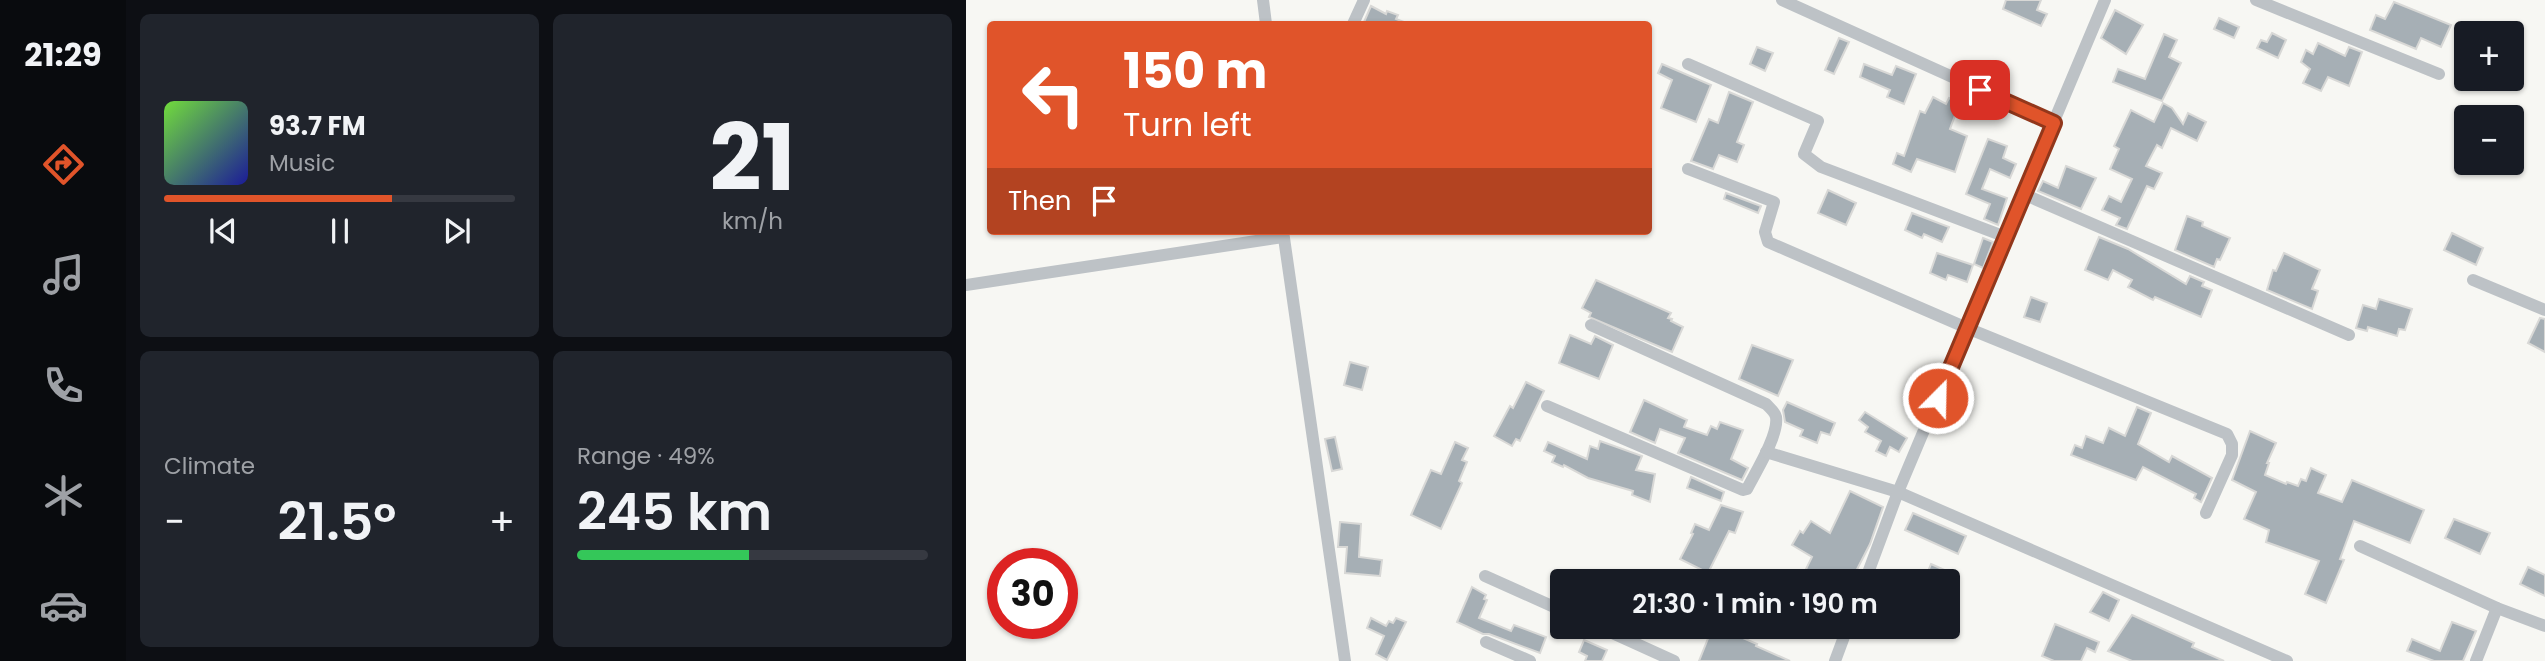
<!DOCTYPE html>
<meta charset="utf-8">
<style>
:root{--surface:#171b24;--page:#20242c;--text:#f1f3f6;--muted:#9ea1a6;--line:#363941;--accent:#e0542a}
body{margin:0;font-family:Poppins,sans-serif;background:var(--page);color:var(--text);height:100vh;display:flex;flex-direction:column;font-size:26px;white-space:nowrap}
*{box-sizing:border-box;margin:0}
p{font-size:23px;color:var(--muted)}
.icon{flex:none;width:38px;height:38px;fill:none;stroke:currentColor;stroke-width:2;stroke-linecap:round;stroke-linejoin:round}
.map{position:relative;flex:1;overflow:hidden}
.panel{display:flex;flex-direction:column;gap:14px;padding:14px;background:#0d0f14;width:840px}
.panel>*{flex:none}
.guide{position:absolute;left:21px;top:21px;width:665px;height:214px;border-radius:7px;box-shadow:0 2px 5px #0004;background:#e0542a;color:#fff;overflow:hidden}
.controls{position:absolute;left:1488px;top:21px;display:grid;gap:14px}
.controls a{display:grid;place-items:center;width:70px;height:70px;border-radius:7px;background:var(--surface);box-shadow:0 2px 5px #0004;font-size:35px}
.speed{position:absolute;left:21px;top:548px;display:flex;gap:14px;font-size:35px;font-weight:700;text-align:center}
.speed>*{display:grid;place-content:center;width:91px;height:91px;border-radius:50%;background:var(--surface);box-shadow:0 2px 5px #0004;line-height:1}
.speed .limit{border:10px solid #d22;background:#fff;color:#111}
.pin{position:absolute;display:grid;place-items:center;width:60px;height:60px;color:#fff;margin:-30px;border-radius:14px;box-shadow:0 4px 10px #0006}
.me{position:absolute;width:77px;margin:-38px;rotate:23deg;stroke-linejoin:round;filter:drop-shadow(0 0 5px #0008)}
.turn{display:flex;align-items:center;gap:24px;height:147px;padding:0 21px;font-size:32px}
.turn .icon{width:91px;height:91px;stroke-width:2.5}
.turn b{display:block;font-size:49px;line-height:60px}
.then{display:flex;align-items:center;height:66px;padding:0 21px;background:#0003;gap:14px;font-size:26px}
.big{font-size:52px;font-weight:600;line-height:1.1}
.panel .widget{flex:1;display:flex;flex-direction:column;justify-content:center;gap:10px;min-width:0;padding:0 24px;border-radius:10px;background:var(--page)}
.panel .dial{align-items:center;gap:0}
.dial b{font-size:91px;line-height:1}
.song{display:flex;align-items:center;gap:21px}
.cover{width:84px;height:84px;border-radius:10px;background:linear-gradient(135deg,hsl(100 70% 55%),hsl(240 70% 35%))}
.played{height:7px;border-radius:4px;background:linear-gradient(90deg,var(--accent) 65%,var(--line) 65%)}
.keys{display:flex;justify-content:space-around;direction:ltr}
.heat{display:flex;justify-content:space-between;align-items:center;font-size:38px;direction:ltr}
.charge{height:10px;border-radius:5px;background:linear-gradient(90deg,#34c759 49%,var(--line) 0)}
.panel .tiles{flex:1;display:grid;gap:14px;grid-template-columns:repeat(2,1fr)}
.trip{position:absolute;left:584px;top:569px;width:410px;height:70px;border-radius:7px;background:var(--surface);box-shadow:0 2px 5px #0004;font-weight:600;line-height:70px;text-align:center}
main{display:flex;flex:1;min-height:0}
.dock{display:flex;flex-direction:column;width:126px;justify-content:space-around;align-items:center;background:#090b0e;color:var(--muted)}
.dock .icon{width:49px;height:49px}
.dock .current{color:var(--accent)}
.dock b{font-size:32px;color:var(--text)}
.map>svg:first-child{display:block}
.building{fill:#a6afb5;stroke:#d8d8d6;stroke-width:2}
.lines{fill:none;stroke-linecap:round;stroke-linejoin:round}
.minor{stroke:#bdc2c6;stroke-width:12}
.route-casing{stroke:#92371b;stroke-width:18}
.route{stroke:#e0542a;stroke-width:12}
</style>
<main>
<nav class="dock">
<b>21:29</b>
<svg class="icon current" aria-label="directions" viewBox="0 0 24 24"><path d="M12 3l9 9-9 9-9-9zM9 14v-3h6M13 9l2 2-2 2"/></svg>
<svg class="icon" aria-label="music" viewBox="0 0 24 24"><path d="M9 18V5l10-2v13"/><circle cx="6" cy="18" r="3"/><circle cx="16" cy="16" r="3"/></svg>
<svg class="icon" aria-label="phone" viewBox="0 0 24 24"><path d="M5 4h4l2 5-3 2q2 4 5 5l2-3 5 2v4C11 20 4 13 5 4z"/></svg>
<svg class="icon" aria-label="climate" viewBox="0 0 24 24"><path d="M12 3v18M4 7l16 10M4 17L20 7"/></svg>
<svg class="icon" aria-label="car" viewBox="0 0 24 24"><path d="M5 17H2v-5l4-1 3-4h7l3 4 3 1v5h-3M9 17h6M6 11h13"/><circle cx="7" cy="17" r="2"/><circle cx="17" cy="17" r="2"/></svg>
</nav>
<section class="panel">
<div class="tiles">
<div class="widget">
<div class="song"><i class="cover"></i><div><b>93.7 FM</b><p>Music</p></div></div>
<div class="played"></div>
<div class="keys"><svg class="icon" aria-label="previous" viewBox="0 0 24 24"><path d="M18 5L8 12l10 7zM5 5v14"/></svg><svg class="icon" aria-label="pause" viewBox="0 0 24 24"><path d="M8 5v14M16 5v14"/></svg><svg class="icon" aria-label="next" viewBox="0 0 24 24"><path d="M6 5l10 7-10 7zM19 5v14"/></svg></div>
</div>
<div class="widget dial"><b>21</b><p>km/h</p></div>
<div class="widget"><p>Climate</p>
<div class="heat"><a>−</a><b class="big">21.5°</b><a>+</a></div>
</div>
<div class="widget"><p>Range · 49%</p><b class="big">245 km</b><div class="charge"></div></div>
</div>
</section>
<div class="map">
<svg width="1579" height="661" viewBox="0 0 1579 661">
<rect width="100%" height="100%" fill="#f7f7f3"/>
<g class="building">
<path d="M1040,0H1075L1071,10L1081,14L1075,26L1037,9Z"/>
<path d="M1428,2L1485,25L1475,47L1455,38L1450,49L1404,30L1410,15L1419,19Z"/>
<path d="M405,6L420,14L421,11L432,15L430,19L443,24H403L398,22Z"/>
<path d="M1149,10L1177,25L1160,54L1135,38Z"/>
<path d="M1253,18L1273,27L1268,38L1248,29Z"/>
<path d="M1306,33L1320,40L1312,58L1291,48L1295,40L1301,42Z"/>
<path d="M1198,34L1211,40L1203,57L1215,63L1196,101L1147,82L1152,69L1179,79Z"/>
<path d="M873,38L883,42L868,74L859,70Z"/>
<path d="M1352,43L1379,56L1383,47L1396,52L1383,86L1362,77L1355,91L1337,83L1344,69L1335,62L1340,50L1347,54Z"/>
<path d="M791,47L807,53L799,71L784,64Z"/>
<path d="M696,64L745,85L730,122L695,108L706,80L692,73Z"/>
<path d="M898,64L926,75L930,66L950,74L938,104L921,97L924,90L894,77Z"/>
<path d="M763,92L787,102L771,142L778,145L771,162L753,155L747,169L725,161L743,119L752,123Z"/>
<path d="M967,97L980,104L983,98L994,102L984,129L1001,136L989,172L951,159L945,172L927,164L931,153L938,156L954,111L959,113Z"/>
<path d="M1197,103L1206,108L1217,124L1222,113L1240,122L1231,141L1205,128L1196,148L1191,145L1180,166L1196,173L1188,189L1181,186L1161,229L1150,225L1154,218L1136,210L1143,196L1155,202L1166,179L1144,169L1153,149L1148,146L1165,110L1188,122Z"/>
<path d="M1022,139L1041,146L1037,158L1050,164L1044,178L1024,169L1016,189L1041,198L1032,225L1018,219L1024,204L1000,194Z"/>
<path d="M1100,166L1130,178L1115,209L1072,191L1077,181L1092,188Z"/>
<path d="M862,190L890,203L880,225L852,213Z"/>
<path d="M760,193L795,206L792,213L758,199Z"/>
<path d="M946,213L983,227L976,242L958,234L956,238L939,230Z"/>
<path d="M1221,216L1237,222L1236,226L1264,238L1254,260L1251,259L1248,267L1209,250Z"/>
<path d="M1486,233L1517,248L1510,265L1478,250Z"/>
<path d="M1133,237L1162,249L1220,284L1224,276L1238,282L1236,286L1246,290L1235,317L1189,297L1187,300L1162,287L1166,280L1147,270L1142,280L1119,270Z"/>
<path d="M1017,238L1027,242L1017,268L1008,264Z"/>
<path d="M971,253L1007,265L1001,282L982,275L980,280L964,273Z"/>
<path d="M1318,253L1354,270L1346,289L1352,291L1346,309L1301,290L1307,270L1310,271Z"/>
<path d="M630,280L705,313L702,318L706,319L705,321L717,327L706,352L623,317L625,313L616,308Z"/>
<path d="M1065,297L1081,303L1074,322L1058,317Z"/>
<path d="M1413,299L1446,309L1439,330L1433,329L1431,336L1402,327L1401,331L1390,328L1397,305L1410,309Z"/>
<path d="M1574,318L1579,319V352L1562,343Z"/>
<path d="M604,335L625,344L629,336L647,345L633,379L593,363Z"/>
<path d="M786,345L827,360L812,396L773,379Z"/>
<path d="M384,362L402,367L396,390L378,385Z"/>
<path d="M560,382L578,391L554,441L550,439L546,446L528,436L544,406L547,408Z"/>
<path d="M678,400L721,420L718,427L741,435L745,426L751,429L754,422L777,430L765,459L782,468L776,480L712,453L719,438L694,429L689,443L664,432Z"/>
<path d="M821,402L869,423L864,435L855,432L851,443L834,436L837,430L819,422L817,410Z"/>
<path d="M1171,407L1185,413L1172,444L1203,462L1206,456L1246,478L1235,502L1228,498L1230,494L1177,467L1170,480L1105,455L1109,445L1116,448L1120,436L1137,443L1143,428L1159,436Z"/>
<path d="M899,412L941,438L933,452L924,447L920,456L910,451L915,441L899,432L902,427L893,420Z"/>
<path d="M1284,431L1310,443L1301,463H1303L1299,475L1320,484L1321,482L1332,486L1335,479L1340,481L1345,468L1360,475L1352,493L1376,502L1386,480L1458,510L1444,543L1388,521L1374,559L1378,560L1360,603L1339,594L1353,561L1300,542L1303,530L1278,519L1290,492L1266,480Z"/>
<path d="M369,437L376,469L366,471L359,439Z"/>
<path d="M634,441L676,456L670,470L689,474L684,502L666,495L667,491L622,478L598,465L597,467L586,462L589,456L578,451L582,442L621,459L624,446L632,449Z"/>
<path d="M489,442L502,448L496,460L501,462L493,481L496,483L475,529L445,515L465,470L475,474Z"/>
<path d="M725,477L758,492L755,501L721,488Z"/>
<path d="M884,491L917,507L904,544L885,581H844L847,573L840,569L846,557L826,545L834,531L837,533L845,521L864,533Z"/>
<path d="M755,505L777,512L769,533L763,531L742,573L714,559L727,534L725,533L729,524L743,530Z"/>
<path d="M947,513L1000,536L992,554L939,530Z"/>
<path d="M1488,519L1524,533L1514,554L1479,538Z"/>
<path d="M374,522L395,524L393,557L416,560L414,576L379,573L381,547H372Z"/>
<path d="M965,564L983,572L979,581H958Z"/>
<path d="M1562,567L1579,575V596L1554,584Z"/>
<path d="M506,587L520,595L518,599L521,600L513,618L545,631L548,625L580,637L574,653L523,634H517L491,622Z"/>
<path d="M1137,592L1153,600L1143,621L1124,612Z"/>
<path d="M1166,615L1228,643L1226,647L1258,661H1166L1142,651Z"/>
<path d="M405,618L420,626L423,621L427,623L430,618L440,622L421,660L410,654L418,636L401,628Z"/>
<path d="M1486,622L1510,631L1497,661H1468L1441,651L1446,639L1474,651Z"/>
<path d="M1089,624L1133,642L1129,652L1121,648L1115,661H1088L1076,656Z"/>
<path d="M747,626L777,638L791,644L790,646L824,661H733Z"/>
<path d="M618,640L641,650L636,661H619L621,656L613,652Z"/>
</g>
<g class="lines">
<g class="minor">
<path d="M297,0L300,24"/>
<path d="M816,0L1088,123"/>
<path d="M1290,0L1473,74"/>
<path d="M387,24L398,0"/>
<path d="M722,64L852,121L838,154L855,167L1040,237"/>
<path d="M722,169L808,202L799,232L802,242L1001,328L1261,434L1266,444V455L1240,513"/>
<path d="M1057,194L1383,335"/>
<path d="M317,231L379,661"/>
<path d="M1507,280L1579,310"/>
<path d="M0,285L317,237"/>
<path d="M581,406L777,490L781,489C789,473 813,435 810,417C809,412 804,408 800,404L625,325"/>
<path d="M800,452L932,492L1321,661"/>
<path d="M1394,546L1531,608L1579,626"/>
<path d="M519,576L597,611"/>
<path d="M899,581L932,492L1139,0"/>
<path d="M631,626L708,661"/>
<path d="M520,642L564,661"/>
<path d="M869,661L882,626"/>
<path d="M1510,661L1531,608"/>
</g>
</g>
<g class="lines">
<defs>
<path id="route" d="M972,398L1088,123L1014,90"/>
</defs>
<use href="#route" class="route-casing"/>
<use href="#route" class="route"/>
</g>
</svg>
<div class="controls">
<a>+</a>
<a>−</a>
</div>
<div class="speed"><div class="limit">30</div></div>
<div class="pin" style="left:1014px;top:90px;background:#d93025"><svg class="icon" aria-label="arrive" viewBox="0 0 24 24"><path d="M6 21V4h12l-3 4 3 4H6"/></svg></div>
<svg class="me" style="left:972px;top:398px" viewBox="-20 -20 40 40"><circle r="17" fill="#e0542a" stroke="#fff" stroke-width="3"/><path d="M0-11L8 9 0 5-8 9z" fill="#fff"/></svg>
<div class="trip">21:30 · 1 min · 190 m</div>
<div class="guide">
<div class="turn"><svg class="icon" aria-label="left" viewBox="0 0 24 24"><path d="M17 20v-9H6M10 6l-5 5 5 5"/></svg><div><b>150 m</b>Turn left</div></div>
<div class="then">Then<svg class="icon" aria-label="arrive" viewBox="0 0 24 24"><path d="M6 21V4h12l-3 4 3 4H6"/></svg></div>
</div>
</div>
</main>
